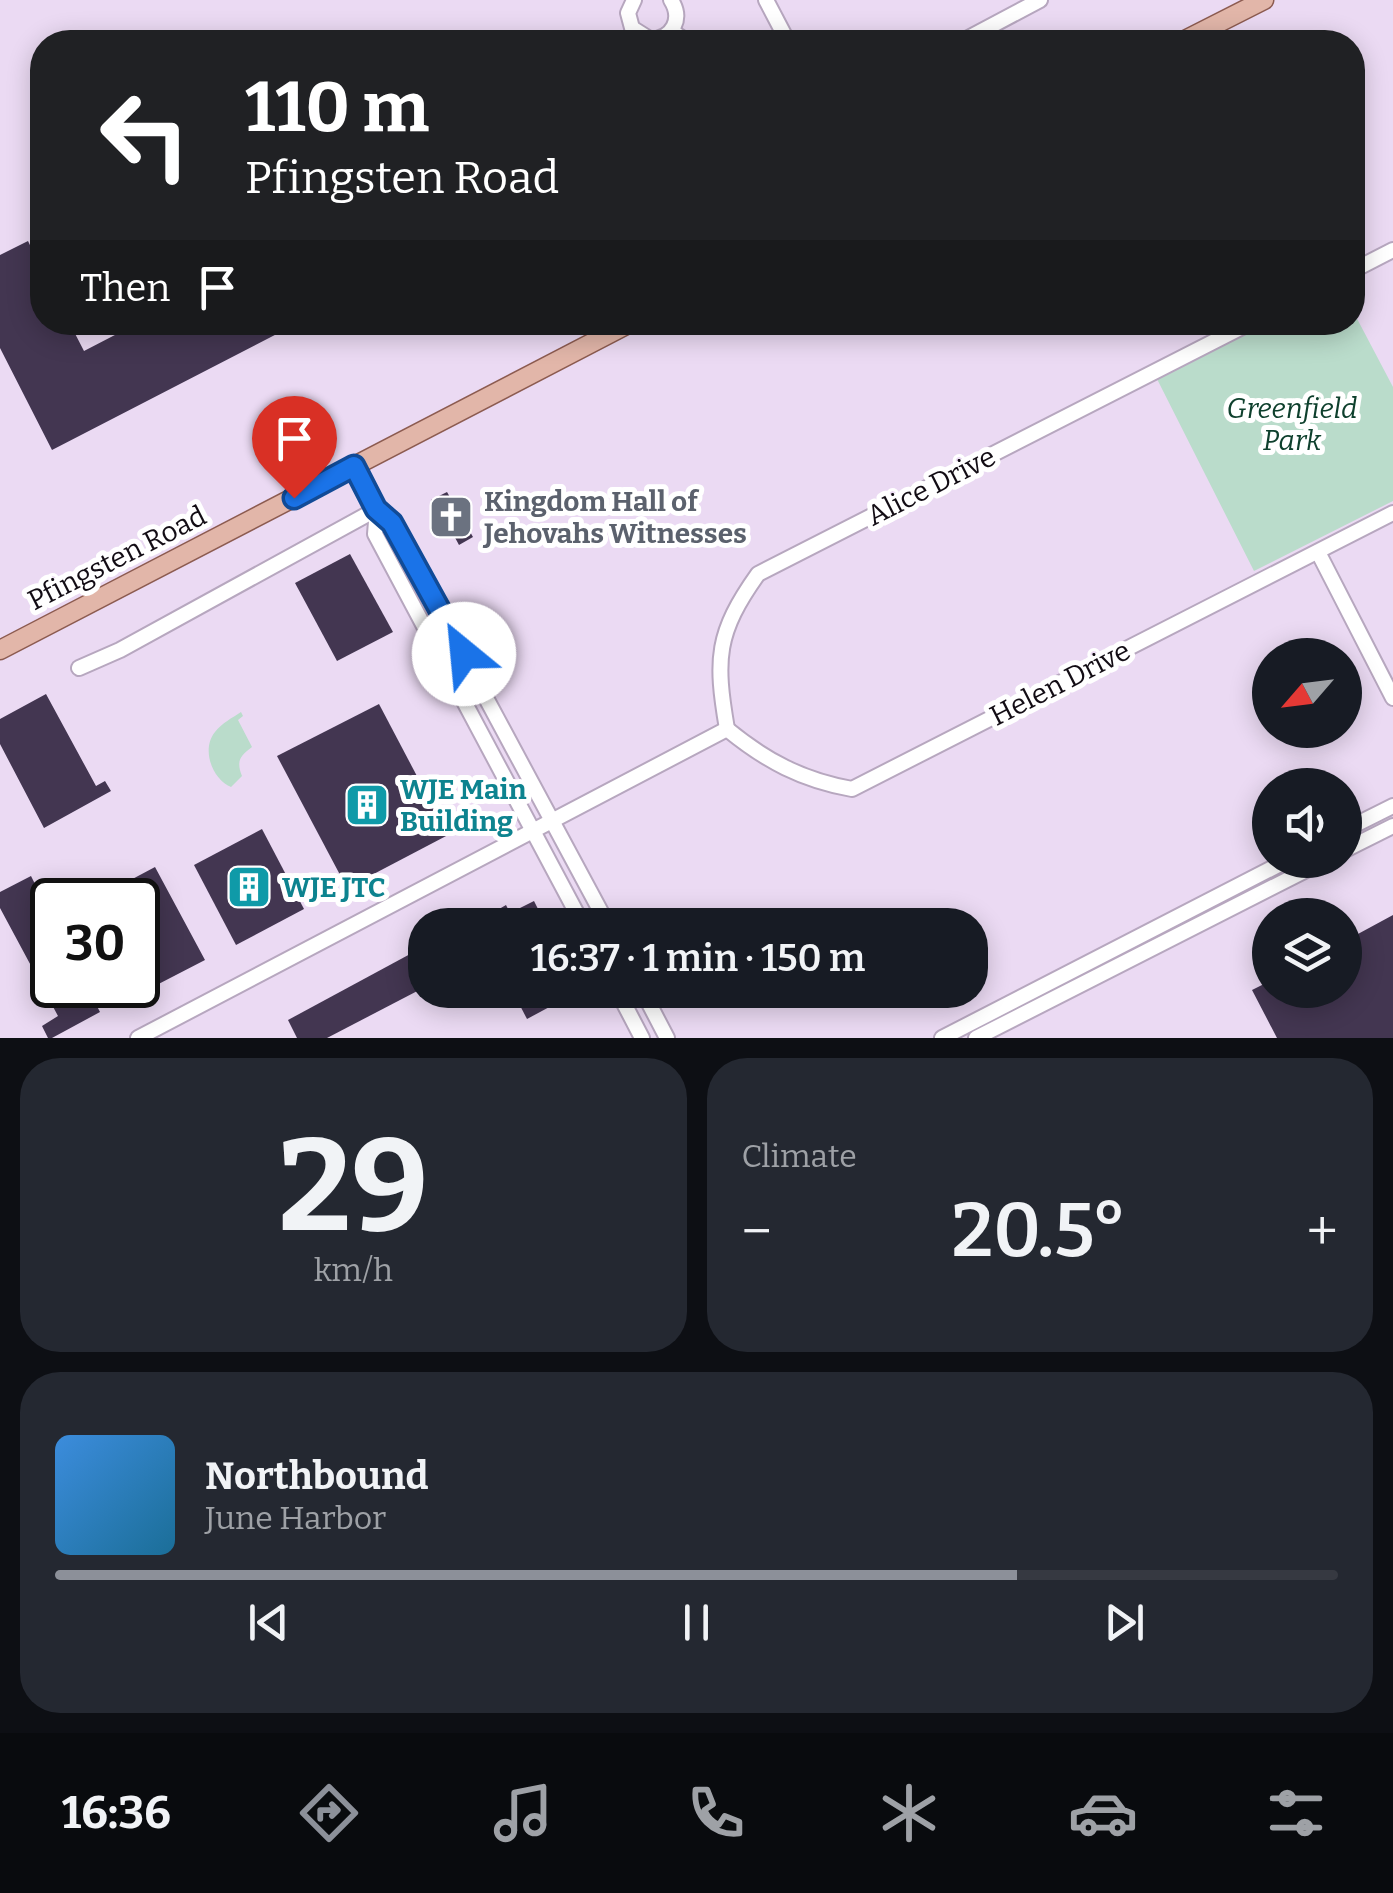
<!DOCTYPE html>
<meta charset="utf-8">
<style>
:root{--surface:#171b24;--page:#242831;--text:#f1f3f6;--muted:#9ea1a6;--line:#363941;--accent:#8c9099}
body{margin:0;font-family:Bitter,serif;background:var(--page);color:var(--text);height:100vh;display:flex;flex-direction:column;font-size:38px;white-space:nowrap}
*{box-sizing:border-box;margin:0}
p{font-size:32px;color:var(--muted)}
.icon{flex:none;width:55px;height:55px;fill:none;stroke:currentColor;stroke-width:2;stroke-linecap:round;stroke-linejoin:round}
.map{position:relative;height:1038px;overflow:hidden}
.panel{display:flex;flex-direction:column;gap:20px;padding:20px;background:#0d0f14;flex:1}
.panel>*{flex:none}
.top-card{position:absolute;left:30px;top:30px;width:1335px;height:305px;border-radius:40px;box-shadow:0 5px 25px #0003;background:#202124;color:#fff;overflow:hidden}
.needle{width:65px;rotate:242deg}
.fabs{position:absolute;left:1252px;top:638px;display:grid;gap:20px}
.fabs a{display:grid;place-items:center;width:110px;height:110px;border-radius:50%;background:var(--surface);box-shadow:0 5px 25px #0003;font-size:50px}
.speed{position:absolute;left:30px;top:878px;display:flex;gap:20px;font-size:50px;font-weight:700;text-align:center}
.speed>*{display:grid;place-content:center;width:130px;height:130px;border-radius:50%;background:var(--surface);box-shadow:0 5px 25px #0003;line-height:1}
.speed .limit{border:5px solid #111;border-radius:15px;background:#fff;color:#111}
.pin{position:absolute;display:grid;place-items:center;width:85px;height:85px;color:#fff;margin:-102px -42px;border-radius:50% 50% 50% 0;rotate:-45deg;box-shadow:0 0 10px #0007}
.pin .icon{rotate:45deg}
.me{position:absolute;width:110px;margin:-55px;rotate:332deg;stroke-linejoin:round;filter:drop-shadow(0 0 8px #0008)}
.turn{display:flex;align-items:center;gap:35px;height:210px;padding:0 50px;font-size:45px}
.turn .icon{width:130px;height:130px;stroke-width:2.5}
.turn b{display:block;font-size:70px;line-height:85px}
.then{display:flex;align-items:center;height:95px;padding:0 50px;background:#0003;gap:20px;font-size:38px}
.big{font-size:75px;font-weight:600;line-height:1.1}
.panel .tile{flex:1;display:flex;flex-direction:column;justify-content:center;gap:15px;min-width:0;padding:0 35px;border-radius:40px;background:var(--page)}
.panel .dial{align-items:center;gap:0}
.dial b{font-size:130px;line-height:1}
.song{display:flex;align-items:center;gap:30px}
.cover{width:120px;height:120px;border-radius:15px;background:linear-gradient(135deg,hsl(210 70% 55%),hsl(200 70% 35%))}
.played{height:10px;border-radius:5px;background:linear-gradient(90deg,var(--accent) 75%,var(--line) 75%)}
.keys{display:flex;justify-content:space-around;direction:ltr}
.heat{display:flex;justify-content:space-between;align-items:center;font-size:55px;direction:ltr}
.panel .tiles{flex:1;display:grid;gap:20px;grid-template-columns:1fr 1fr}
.tile:last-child{grid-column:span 2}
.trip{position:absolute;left:408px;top:908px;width:580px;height:100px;border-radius:40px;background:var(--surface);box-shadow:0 5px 25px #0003;font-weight:600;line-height:100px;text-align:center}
.tab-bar{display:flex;height:160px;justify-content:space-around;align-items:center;background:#090b0e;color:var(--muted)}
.tab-bar .icon{width:70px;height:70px}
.tab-bar .active{color:var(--accent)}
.tab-bar b{font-size:45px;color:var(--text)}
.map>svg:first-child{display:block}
.green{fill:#badccb}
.building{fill:#433651}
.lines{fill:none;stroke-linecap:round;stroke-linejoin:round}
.minor-casing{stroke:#b7a7bf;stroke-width:18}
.major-casing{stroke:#8c5b50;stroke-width:21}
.minor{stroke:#fff;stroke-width:14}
.major{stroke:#e2b6a9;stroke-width:18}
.route-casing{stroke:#114b97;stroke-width:25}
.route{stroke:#1a73e8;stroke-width:18}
.labels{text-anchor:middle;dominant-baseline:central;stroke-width:10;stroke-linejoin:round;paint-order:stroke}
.park-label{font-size:28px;font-style:italic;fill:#0e402d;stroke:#fff}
.street-label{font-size:28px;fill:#120c14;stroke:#fff}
.worship-label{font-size:28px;font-weight:bold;fill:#5b616d;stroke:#fff;text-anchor:start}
.culture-label{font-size:28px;font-weight:bold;fill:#0d838f;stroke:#fff;text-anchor:start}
</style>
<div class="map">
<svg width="1393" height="1038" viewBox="0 0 1393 1038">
<rect width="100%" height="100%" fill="#ebdaf3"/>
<g class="green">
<path d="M1353,311L1393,387V501L1254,571L1157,379L1267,323L1352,322Z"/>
<path d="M241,712L243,716L238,720L252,747C240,756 236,761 242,776L231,787C212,779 201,749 215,732C222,723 232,718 241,712Z"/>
</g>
<g class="building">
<path d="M28,241L42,270V322H69L84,351L140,322H300L52,450L0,348V255Z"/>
<path d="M447,492L473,537L459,545L452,532L449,533L442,522L439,523L434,514L437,513L431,500Z"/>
<path d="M350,554L393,632L337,661L295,583Z"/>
<path d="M46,694L96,786L105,781L111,791L44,828L0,744V719Z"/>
<path d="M379,704L448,835L347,888L277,756Z"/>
<path d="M262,829L304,909L236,945L194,865Z"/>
<path d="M155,867L205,960L145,991L138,976V900H93Z"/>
<path d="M31,876L52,918V985H86L100,1012L52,1038H48L42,1026L58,1016L0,908V892Z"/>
<path d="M534,901L546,925H501L494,912L506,905L510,913Z"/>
<path d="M1393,915V1038H1277L1252,990L1270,981V990H1345V941Z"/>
<path d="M425,946V987L327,1038H297L288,1020Z"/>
<path d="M512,990H581L527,1019Z"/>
</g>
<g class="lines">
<defs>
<g id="minor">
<path d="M634,0L628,13L632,28L651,40C673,38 683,19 671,0"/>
<path d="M766,0L788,42"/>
<path d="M671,31L688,42"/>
<path d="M961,42L1040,0"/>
<path d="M1352,271L1393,250"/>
<path d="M355,466L377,509L392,523L608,925"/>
<path d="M377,509L375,534L583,925"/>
<path d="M1318,552L1393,698"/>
<path d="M79,668L120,650L377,509"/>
<path d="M727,729C766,761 802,780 852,789L1393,513"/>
<path d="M727,729C715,659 716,633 758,574L1252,322"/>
<path d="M1345,830L1393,806"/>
<path d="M1345,850L1393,826"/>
<path d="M617,990L642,1038"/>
<path d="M642,990L667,1038"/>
<path d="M138,1038L727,729"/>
<path d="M942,1038L1288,860"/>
<path d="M976,1038L1326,860"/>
</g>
<g id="major">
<path d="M1181,42L1264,0"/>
<path d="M0,650L632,322"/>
</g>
</defs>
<use href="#minor" class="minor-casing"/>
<use href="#major" class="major-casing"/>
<use href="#minor" class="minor"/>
<use href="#major" class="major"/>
</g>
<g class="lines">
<defs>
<path id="route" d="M294,498L354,466L376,509L392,523L464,654"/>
</defs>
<use href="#route" class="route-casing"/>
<use href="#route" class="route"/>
</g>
<defs>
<symbol id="church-square" viewBox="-11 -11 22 22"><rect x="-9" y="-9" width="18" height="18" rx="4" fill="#6b7280" stroke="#fff"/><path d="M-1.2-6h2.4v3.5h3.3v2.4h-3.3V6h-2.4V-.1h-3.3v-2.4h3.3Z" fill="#fff"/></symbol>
<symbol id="building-square" viewBox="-11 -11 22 22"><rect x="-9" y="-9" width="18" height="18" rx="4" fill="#0f9aa8" stroke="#fff"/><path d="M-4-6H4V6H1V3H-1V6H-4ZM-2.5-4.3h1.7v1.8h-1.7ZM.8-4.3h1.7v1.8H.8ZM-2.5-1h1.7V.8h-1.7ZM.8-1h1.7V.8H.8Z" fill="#fff"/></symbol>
</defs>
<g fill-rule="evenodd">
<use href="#church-square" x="426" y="492" width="50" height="50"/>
<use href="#building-square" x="342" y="780" width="50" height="50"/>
<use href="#building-square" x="224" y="862" width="50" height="50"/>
</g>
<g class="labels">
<g class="park-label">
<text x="1292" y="408">Greenfield<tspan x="1292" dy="32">Park</tspan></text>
</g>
<g class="street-label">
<text transform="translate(931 486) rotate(-27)">Alice Drive</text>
<text transform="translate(117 558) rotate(-27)">Pfingsten Road</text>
<text transform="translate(1060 683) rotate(-27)">Helen Drive</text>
</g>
<g class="worship-label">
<text x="484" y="501">Kingdom Hall of<tspan x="484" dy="32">Jehovahs Witnesses</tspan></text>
</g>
<g class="culture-label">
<text x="400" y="789">WJE Main<tspan x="400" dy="32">Building</tspan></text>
<text x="282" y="887">WJE JTC</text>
</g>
</g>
</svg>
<div class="fabs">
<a><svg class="needle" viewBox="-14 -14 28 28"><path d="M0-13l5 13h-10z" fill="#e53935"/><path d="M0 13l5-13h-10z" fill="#9ea1a6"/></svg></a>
<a><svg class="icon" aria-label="sound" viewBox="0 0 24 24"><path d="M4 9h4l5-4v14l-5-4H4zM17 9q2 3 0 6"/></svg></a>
<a><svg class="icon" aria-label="layers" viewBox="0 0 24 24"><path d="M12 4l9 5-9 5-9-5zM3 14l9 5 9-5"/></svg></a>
</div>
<div class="speed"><div class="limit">30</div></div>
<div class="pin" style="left:294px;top:498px;background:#d93025"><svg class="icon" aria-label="arrive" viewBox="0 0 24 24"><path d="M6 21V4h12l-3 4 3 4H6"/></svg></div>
<svg class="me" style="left:464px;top:654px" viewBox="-20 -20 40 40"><circle r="19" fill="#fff"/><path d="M0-13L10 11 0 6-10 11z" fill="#1a73e8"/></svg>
<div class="trip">16:37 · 1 min · 150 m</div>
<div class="top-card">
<div class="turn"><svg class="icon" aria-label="left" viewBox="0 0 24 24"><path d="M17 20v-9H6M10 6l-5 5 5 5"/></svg><div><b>110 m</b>Pfingsten Road</div></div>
<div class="then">Then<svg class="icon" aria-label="arrive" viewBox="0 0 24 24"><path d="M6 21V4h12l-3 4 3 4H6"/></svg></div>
</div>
</div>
<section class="panel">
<div class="tiles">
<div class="tile dial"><b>29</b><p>km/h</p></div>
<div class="tile"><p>Climate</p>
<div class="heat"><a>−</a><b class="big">20.5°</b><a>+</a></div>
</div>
<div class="tile">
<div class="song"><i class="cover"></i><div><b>Northbound</b><p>June Harbor</p></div></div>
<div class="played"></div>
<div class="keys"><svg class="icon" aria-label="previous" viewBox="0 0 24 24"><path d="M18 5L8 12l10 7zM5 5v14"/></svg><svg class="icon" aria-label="pause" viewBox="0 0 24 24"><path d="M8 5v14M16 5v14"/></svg><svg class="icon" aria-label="next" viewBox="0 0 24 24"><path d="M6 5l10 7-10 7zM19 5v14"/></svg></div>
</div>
</div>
</section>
<nav class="tab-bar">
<b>16:36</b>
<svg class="icon active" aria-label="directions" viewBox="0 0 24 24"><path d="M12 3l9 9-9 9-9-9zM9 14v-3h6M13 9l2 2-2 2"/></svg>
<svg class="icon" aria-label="music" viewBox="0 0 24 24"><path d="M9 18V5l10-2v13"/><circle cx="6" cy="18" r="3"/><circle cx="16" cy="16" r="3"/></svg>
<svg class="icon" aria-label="phone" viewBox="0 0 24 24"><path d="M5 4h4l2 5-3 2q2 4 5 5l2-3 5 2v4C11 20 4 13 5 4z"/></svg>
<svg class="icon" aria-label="climate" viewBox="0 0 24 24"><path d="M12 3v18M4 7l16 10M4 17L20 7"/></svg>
<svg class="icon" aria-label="car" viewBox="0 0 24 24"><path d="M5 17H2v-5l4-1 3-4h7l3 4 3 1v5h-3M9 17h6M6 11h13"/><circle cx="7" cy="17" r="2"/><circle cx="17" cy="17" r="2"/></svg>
<svg class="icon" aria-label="filters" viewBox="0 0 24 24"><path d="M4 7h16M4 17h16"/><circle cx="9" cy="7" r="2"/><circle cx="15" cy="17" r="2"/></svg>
</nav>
